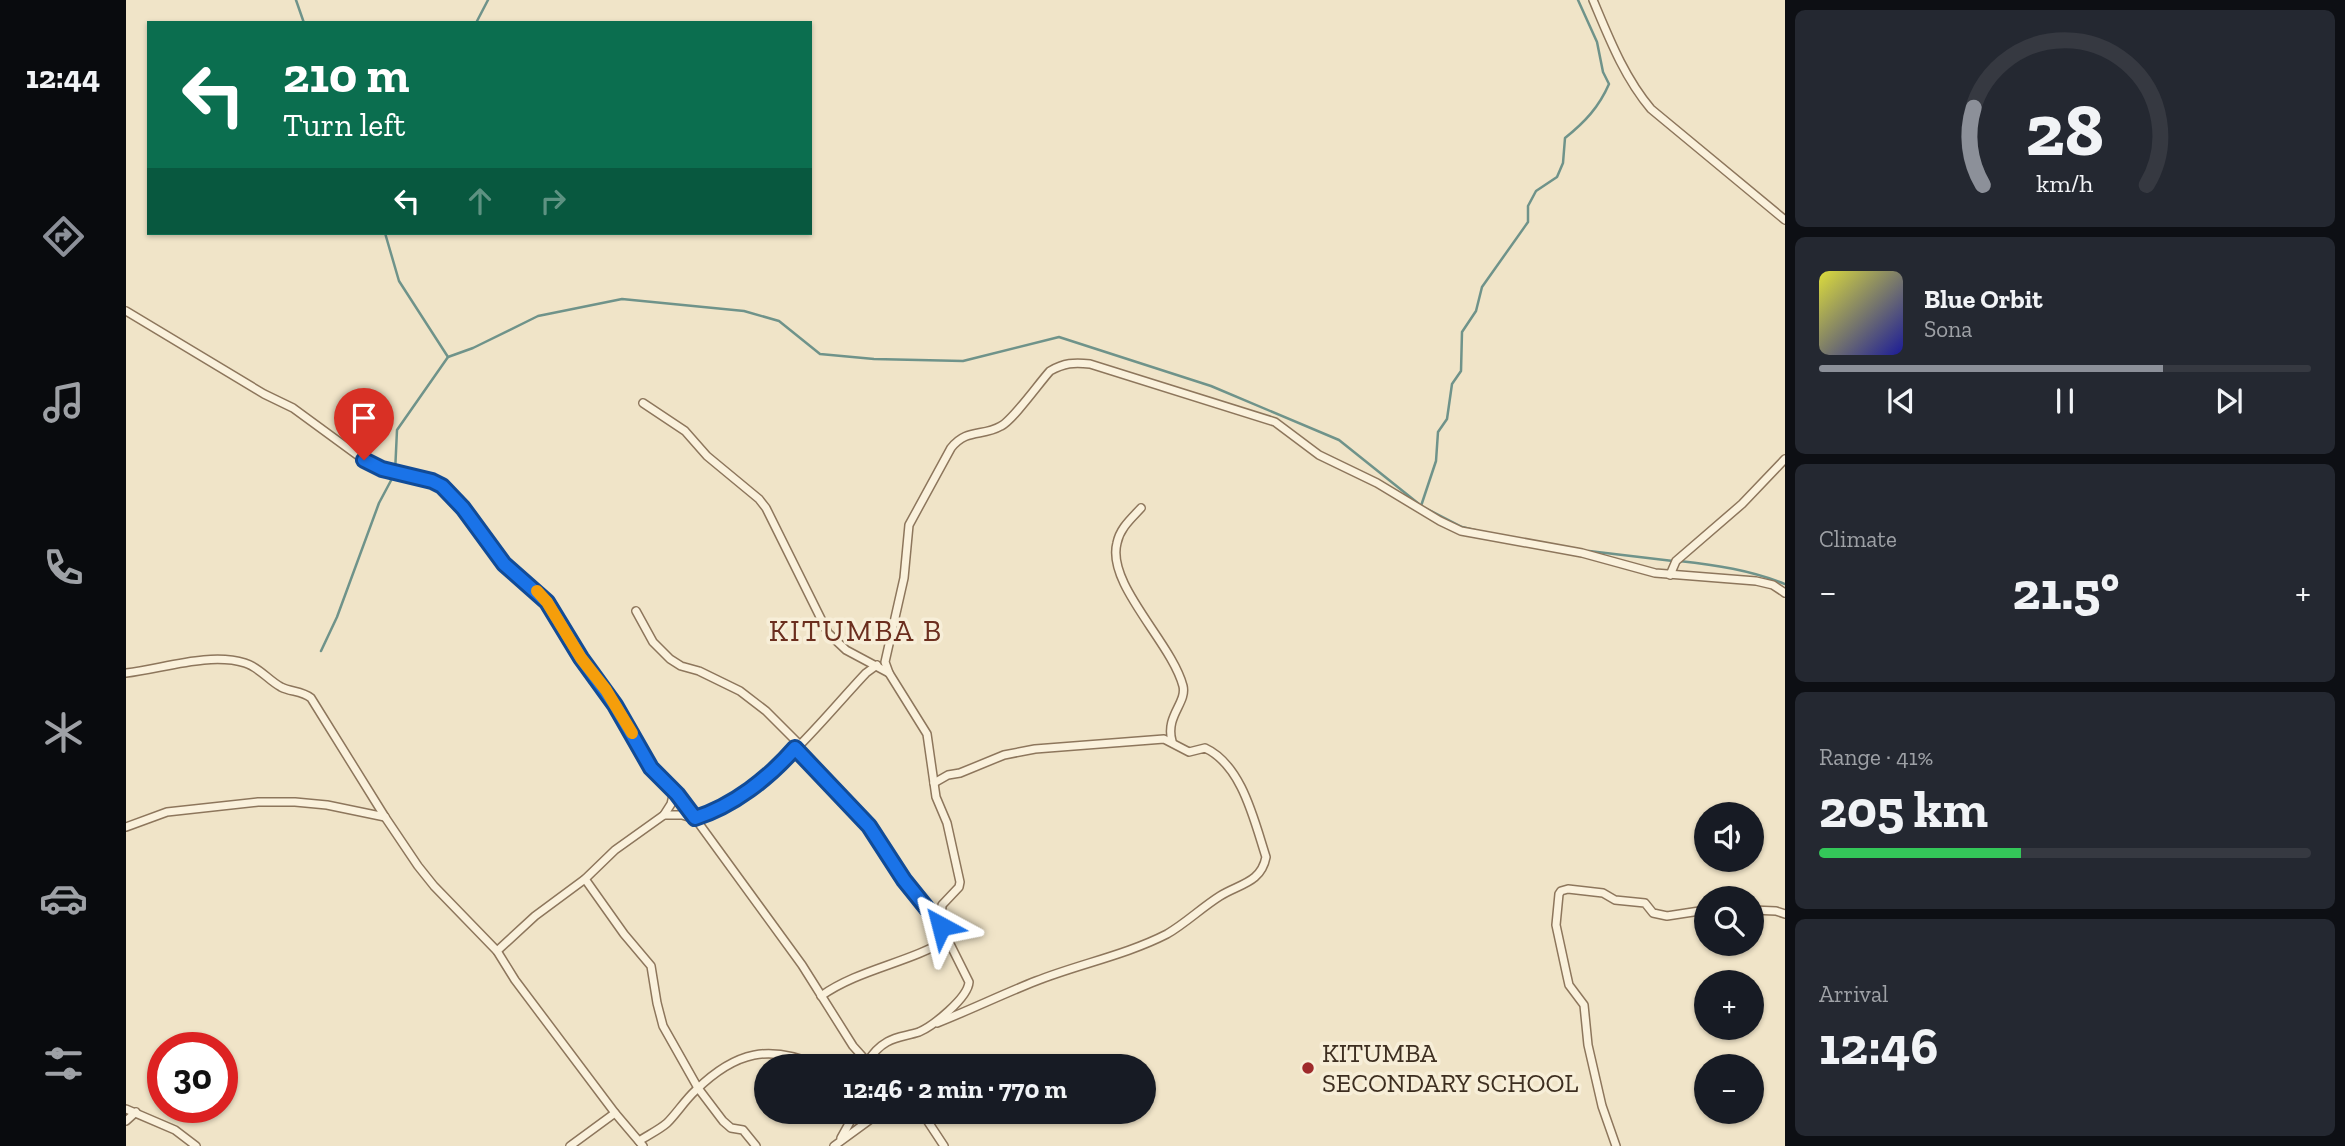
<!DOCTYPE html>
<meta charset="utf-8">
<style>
:root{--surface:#171b24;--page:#242831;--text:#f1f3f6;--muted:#9ea1a6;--line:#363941;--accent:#8c9099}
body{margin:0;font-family:"Zilla Slab",serif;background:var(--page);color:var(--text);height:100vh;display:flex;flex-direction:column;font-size:26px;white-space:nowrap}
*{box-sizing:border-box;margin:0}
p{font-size:23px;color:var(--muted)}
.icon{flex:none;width:38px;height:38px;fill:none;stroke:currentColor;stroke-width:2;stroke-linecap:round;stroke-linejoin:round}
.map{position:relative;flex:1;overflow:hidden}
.panel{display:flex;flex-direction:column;gap:10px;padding:10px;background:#0d0f14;width:560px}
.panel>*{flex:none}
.guide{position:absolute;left:21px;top:21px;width:665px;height:214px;border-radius:0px;box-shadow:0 2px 5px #0004;background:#0b6e4f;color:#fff;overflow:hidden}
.fabs{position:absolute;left:1568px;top:802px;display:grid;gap:14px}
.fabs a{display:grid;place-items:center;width:70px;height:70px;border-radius:50%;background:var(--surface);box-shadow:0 2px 5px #0004;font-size:35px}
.speed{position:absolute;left:21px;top:1032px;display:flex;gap:14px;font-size:35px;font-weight:700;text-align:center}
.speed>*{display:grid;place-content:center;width:91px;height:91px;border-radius:50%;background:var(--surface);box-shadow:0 2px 5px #0004;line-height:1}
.speed .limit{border:10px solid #d22;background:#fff;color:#111}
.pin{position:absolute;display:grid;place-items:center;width:60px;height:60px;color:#fff;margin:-72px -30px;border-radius:50% 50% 50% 0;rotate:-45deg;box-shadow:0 0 7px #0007}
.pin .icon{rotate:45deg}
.me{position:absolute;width:77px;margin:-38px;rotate:322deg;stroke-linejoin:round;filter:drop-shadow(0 0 5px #0008)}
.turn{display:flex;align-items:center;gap:24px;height:147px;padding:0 21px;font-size:32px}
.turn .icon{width:91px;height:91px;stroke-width:2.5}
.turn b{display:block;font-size:49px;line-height:60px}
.lanes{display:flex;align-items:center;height:66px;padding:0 21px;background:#0003;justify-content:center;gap:35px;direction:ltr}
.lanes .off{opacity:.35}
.big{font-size:52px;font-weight:800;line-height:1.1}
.panel .widget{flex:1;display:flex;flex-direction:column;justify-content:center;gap:10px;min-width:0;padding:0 24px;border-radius:10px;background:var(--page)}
.panel .dial{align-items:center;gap:0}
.dial svg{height:182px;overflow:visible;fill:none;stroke:var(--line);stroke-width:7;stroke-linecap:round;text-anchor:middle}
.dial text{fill:var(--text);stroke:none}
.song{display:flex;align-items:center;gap:21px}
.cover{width:84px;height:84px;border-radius:10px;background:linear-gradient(135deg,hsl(60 70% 55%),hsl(240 70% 35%))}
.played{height:7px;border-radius:4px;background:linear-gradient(90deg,var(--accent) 70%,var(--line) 70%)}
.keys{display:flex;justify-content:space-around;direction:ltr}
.heat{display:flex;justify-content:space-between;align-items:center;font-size:38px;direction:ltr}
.charge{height:10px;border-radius:5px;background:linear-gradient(90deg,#34c759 41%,var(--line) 0)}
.trip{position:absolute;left:628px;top:1054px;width:402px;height:70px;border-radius:35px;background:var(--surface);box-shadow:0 2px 5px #0004;font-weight:800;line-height:70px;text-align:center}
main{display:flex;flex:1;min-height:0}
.menu{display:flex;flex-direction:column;width:126px;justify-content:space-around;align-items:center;background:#090b0e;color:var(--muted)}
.menu .icon{width:49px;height:49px}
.menu .current{color:var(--accent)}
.menu b{font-size:32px;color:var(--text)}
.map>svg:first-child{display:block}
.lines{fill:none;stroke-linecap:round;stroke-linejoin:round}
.stream{stroke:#6f938a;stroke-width:2.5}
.street-casing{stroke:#8d765c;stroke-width:10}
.street{stroke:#faf1dc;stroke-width:7}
.route-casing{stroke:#114b97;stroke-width:18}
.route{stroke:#1a73e8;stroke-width:12}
.slow{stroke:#f59e0b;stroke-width:12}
.poi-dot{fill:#9e2a2b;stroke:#f7eed8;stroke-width:2.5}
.labels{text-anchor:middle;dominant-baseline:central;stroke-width:7;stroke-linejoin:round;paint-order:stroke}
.poi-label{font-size:26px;fill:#3d2e20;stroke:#f7eed8;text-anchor:start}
.quarter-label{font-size:30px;letter-spacing:2px;fill:#6b2e1e;stroke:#f7eed8}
</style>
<main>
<nav class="menu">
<b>12:44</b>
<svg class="icon current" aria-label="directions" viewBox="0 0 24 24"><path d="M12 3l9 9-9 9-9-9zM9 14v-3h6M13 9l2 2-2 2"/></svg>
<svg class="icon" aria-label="music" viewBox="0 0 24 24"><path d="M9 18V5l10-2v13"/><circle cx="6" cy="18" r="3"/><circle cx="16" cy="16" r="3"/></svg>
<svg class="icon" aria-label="phone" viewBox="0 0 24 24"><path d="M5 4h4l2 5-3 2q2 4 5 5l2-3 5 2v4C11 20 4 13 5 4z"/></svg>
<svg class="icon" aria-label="climate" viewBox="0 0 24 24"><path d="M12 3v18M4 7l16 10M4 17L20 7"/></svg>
<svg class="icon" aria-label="car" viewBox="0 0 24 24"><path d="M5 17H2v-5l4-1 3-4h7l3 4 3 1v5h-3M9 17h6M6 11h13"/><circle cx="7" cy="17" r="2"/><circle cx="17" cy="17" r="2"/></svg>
<svg class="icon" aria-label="filters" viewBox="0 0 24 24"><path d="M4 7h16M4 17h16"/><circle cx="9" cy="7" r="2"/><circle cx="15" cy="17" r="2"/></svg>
</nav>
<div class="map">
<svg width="1659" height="1146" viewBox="0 0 1659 1146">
<rect width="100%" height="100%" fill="#f0e4c8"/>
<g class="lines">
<g class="stream">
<path d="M170,0L178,23"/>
<path d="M350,23L362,0"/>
<path d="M259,233L273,281L322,357L347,348L412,316L496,299L618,311L653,321L694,354L748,359L837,361L933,337L1085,386L1213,440L1293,504"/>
<path d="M1295,506L1310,461L1312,432L1321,419L1326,384L1335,371L1336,332L1350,311L1356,287L1402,222V206L1410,191L1431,177L1437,163L1439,138C1459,122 1473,107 1483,84L1477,72L1471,42L1452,0"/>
<path d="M1299,508L1336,527L1353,531"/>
<path d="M1463,551L1547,561"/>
<path d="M1553,561C1590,565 1624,570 1659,584"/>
<path d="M195,651L211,617L253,503L269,473L271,430L322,357"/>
</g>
<defs>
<g id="street">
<path d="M1467,0C1483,38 1498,77 1525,109L1659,220"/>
<path d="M0,311L138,394L167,408L238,460L256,469L306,480L326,496L346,519L378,564L421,602L455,658L490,705L529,773L558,803L676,965L727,1046L745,1066"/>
<path d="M517,403L559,431L581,456L633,499L640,508L702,633L720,650L763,673"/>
<path d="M1015,508C1005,519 994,528 991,543C980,584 1046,643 1057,686C1061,703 1039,716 1046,741"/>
<path d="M1544,575L1550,561L1616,504L1659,459"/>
<path d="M510,611L527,642L544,659L555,666L573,671L614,691L640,711L673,744"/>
<path d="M0,673C36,669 83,652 119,663C133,667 142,680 155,687C165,692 176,691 185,698L259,817L292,866L308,886L371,951L389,980L489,1113L517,1146"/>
<path d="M669,748L743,826L778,880L815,926"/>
<path d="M808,783L822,775L834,773L878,755L909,749L1038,739L1063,752L1079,748C1116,765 1128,820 1140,857C1135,883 1113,884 1094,896C1075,908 1060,923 1041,934C1000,955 953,964 910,981C877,994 844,1010 811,1023"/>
<path d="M538,815H556L569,819C641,794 690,726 740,673L751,665"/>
<path d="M0,827L41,812L132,802H169L201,805L259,817"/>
<path d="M459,879L498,934L525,966L531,1003L537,1026L572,1088L597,1121L605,1128L617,1130L630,1146"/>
<path d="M1626,910L1650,911L1659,914"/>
<path d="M371,951L409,916L459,879L489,850L538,815L545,804L548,791"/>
<path d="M695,996C733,969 783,963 822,939"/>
<path d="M741,1062C747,1054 752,1047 761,1042C771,1036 781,1036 793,1032C807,1026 842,998 843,982L815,926L816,905L833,887L834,882L821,823L810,797L801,734L763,673L759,662L778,578L783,525L825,448C841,428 856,437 875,426C887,420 913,383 924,371C938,363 948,362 964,364L1149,422L1193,455L1251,483L1314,521L1335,531L1456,553L1529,573L1630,581L1647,585L1659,593"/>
<path d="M0,1109L49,1130L70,1146"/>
<path d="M795,1111L818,1146"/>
<path d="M0,1121L10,1112"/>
<path d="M715,1138L730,1111"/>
<path d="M513,1141C522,1135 533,1130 541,1123C551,1113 559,1100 570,1090C610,1051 643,1044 694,1066"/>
<path d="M444,1146L489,1113"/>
<path d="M708,1146L756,1111"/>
<path d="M1490,1146L1476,1106L1462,1045L1458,1005L1443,985L1441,976L1430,925L1433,894L1435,891L1442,889L1477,893L1489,900L1519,903L1527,913L1541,916L1580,910"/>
</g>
</defs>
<use href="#street" class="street-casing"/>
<use href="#street" class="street"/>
</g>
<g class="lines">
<defs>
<path id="route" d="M238,460L256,469L306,481L316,486L337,508L378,564L421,602L455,658L489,705L525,768L551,794L569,818C607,806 643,778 669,748L743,826L778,880L815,926"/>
</defs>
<use href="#route" class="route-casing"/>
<use href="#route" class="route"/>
<path class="slow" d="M411,591L421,602L455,658L480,690L506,733"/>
</g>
<circle class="poi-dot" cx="1182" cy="1068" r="7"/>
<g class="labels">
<g class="poi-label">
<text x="1196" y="1053">KITUMBA<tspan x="1196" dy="30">SECONDARY SCHOOL</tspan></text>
</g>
<g class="quarter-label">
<text x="730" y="631">KITUMBA B</text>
</g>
</g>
</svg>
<div class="fabs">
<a><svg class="icon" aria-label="sound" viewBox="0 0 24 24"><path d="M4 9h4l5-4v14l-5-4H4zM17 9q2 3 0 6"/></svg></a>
<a><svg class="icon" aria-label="search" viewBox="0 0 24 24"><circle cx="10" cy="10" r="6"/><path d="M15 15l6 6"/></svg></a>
<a>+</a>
<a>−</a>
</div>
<div class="speed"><div class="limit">30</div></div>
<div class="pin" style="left:238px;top:460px;background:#d93025"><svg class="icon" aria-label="arrive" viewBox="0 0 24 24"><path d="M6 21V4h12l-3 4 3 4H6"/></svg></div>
<svg class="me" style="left:815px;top:926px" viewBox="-20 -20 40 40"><path d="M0-17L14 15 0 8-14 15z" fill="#1a73e8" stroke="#fff" stroke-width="4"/></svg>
<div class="trip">12:46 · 2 min · 770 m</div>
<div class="guide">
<div class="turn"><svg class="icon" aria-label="left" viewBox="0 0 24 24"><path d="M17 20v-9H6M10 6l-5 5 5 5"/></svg><div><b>210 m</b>Turn left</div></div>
<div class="lanes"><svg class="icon" aria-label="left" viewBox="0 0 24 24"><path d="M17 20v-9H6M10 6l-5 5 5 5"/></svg><svg class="icon off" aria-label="ahead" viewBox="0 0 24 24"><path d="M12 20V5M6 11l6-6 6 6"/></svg><svg class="icon off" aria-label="right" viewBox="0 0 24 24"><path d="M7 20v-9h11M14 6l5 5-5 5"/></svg></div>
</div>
</div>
<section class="panel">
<div class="widget dial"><svg viewBox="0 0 100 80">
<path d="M14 69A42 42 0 1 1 86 69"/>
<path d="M14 69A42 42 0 0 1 10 35" stroke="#8c9099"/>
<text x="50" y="56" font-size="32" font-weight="700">28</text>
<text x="50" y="72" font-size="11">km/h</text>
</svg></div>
<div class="widget">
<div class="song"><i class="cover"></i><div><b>Blue Orbit</b><p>Sona</p></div></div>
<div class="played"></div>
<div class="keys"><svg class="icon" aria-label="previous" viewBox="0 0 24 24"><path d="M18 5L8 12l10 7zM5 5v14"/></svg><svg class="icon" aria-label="pause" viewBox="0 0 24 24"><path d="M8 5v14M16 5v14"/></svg><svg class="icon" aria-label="next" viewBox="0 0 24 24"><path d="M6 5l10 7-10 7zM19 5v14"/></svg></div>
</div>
<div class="widget"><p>Climate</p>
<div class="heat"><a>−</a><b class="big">21.5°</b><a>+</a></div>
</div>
<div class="widget"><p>Range · 41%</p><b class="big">205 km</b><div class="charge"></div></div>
<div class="widget"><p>Arrival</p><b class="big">12:46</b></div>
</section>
</main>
